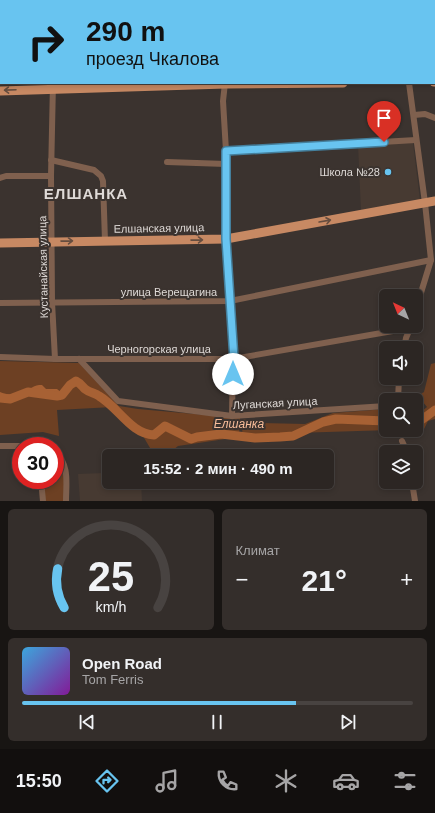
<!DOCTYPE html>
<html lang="ru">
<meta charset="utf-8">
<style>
:root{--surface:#2c2623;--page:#342e2b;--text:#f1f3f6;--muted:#a6a5a6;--line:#484341;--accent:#68c4f0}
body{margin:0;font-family:Helvetica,sans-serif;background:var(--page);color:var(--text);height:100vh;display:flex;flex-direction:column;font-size:15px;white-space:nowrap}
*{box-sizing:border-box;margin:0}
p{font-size:13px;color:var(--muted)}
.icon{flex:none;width:22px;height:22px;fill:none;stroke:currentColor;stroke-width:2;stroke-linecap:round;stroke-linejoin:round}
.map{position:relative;height:501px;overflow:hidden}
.side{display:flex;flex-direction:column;gap:8px;padding:8px;background:#181513;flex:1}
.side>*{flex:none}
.banner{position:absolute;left:0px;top:0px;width:435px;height:84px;box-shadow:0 2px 6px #0003,0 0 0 1px var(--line);background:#68c4f0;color:#111;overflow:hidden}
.needle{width:26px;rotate:317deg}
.tools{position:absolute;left:379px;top:289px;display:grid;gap:8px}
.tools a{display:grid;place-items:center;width:44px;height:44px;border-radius:6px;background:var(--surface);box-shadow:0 2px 6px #0003,0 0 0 1px var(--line);font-size:20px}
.speed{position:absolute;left:12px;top:437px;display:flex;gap:8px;font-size:20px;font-weight:700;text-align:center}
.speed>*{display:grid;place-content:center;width:52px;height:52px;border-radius:50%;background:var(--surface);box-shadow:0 2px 6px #0003,0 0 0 1px var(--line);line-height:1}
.speed .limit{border:6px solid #d22;background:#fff;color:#111}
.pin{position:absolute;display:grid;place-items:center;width:34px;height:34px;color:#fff;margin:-41px -17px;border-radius:50% 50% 50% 0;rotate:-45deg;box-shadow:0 0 4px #0007}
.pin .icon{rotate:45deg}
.me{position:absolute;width:44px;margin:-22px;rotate:0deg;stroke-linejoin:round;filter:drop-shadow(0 0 3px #0008)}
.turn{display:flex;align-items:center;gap:14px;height:84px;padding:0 20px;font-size:18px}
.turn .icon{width:52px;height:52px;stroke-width:2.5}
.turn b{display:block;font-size:28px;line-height:34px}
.big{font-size:30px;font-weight:800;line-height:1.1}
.side .card{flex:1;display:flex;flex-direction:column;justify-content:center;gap:6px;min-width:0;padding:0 14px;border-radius:6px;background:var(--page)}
.side .dial{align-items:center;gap:0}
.dial svg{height:104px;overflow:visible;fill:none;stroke:var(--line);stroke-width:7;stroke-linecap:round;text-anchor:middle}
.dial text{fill:var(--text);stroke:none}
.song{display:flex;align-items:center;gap:12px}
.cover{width:48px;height:48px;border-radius:6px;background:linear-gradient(135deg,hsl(200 70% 55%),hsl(290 70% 35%))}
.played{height:4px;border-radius:2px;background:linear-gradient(90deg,var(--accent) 70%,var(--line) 70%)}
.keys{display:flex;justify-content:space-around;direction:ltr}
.heat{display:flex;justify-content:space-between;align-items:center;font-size:22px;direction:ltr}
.side .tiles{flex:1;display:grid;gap:8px;grid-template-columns:1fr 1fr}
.card:last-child{grid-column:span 2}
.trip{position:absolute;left:102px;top:449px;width:232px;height:40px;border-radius:6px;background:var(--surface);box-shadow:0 2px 6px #0003,0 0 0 1px var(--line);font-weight:800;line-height:40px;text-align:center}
.menu{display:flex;height:64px;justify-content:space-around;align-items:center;background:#120f0e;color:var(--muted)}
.menu .icon{width:28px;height:28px}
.menu .selected{color:var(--accent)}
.menu b{font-size:18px;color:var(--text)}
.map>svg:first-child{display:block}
.built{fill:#473a32}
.green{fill:#6d4023}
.water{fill:#a76134}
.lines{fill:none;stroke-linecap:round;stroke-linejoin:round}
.river{stroke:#a76134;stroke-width:9}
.street{stroke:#7f604e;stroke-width:6}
.primary{stroke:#c78963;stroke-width:9}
.oneway{stroke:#654d3f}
.route-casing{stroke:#447f9c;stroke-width:10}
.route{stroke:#68c4f0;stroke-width:7}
.poi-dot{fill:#68c4f0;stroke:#3b332f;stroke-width:1.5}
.labels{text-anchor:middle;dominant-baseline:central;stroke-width:4;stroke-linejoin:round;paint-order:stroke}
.poi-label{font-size:11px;fill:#dfdad7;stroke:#3b332f;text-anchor:end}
.street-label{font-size:11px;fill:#dfdad7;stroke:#3b332f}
.water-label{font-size:12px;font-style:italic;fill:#f8bd9a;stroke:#3b332f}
.district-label{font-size:15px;font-weight:bold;letter-spacing:1px;fill:#dfdad7;stroke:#3b332f}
</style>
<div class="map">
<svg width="435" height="501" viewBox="0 0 435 501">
<rect width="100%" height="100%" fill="#3b332f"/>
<g class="built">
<path d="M413,143L420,200L361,210L358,145Z"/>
<path d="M104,473H109V482H141L142,501H80L78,474Z"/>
</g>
<g class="green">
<path d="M0,361L79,363L119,406L138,409L240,418L239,437L178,446L173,450L153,453L143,436L113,407L57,410L59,436L43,432L0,435Z"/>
<path d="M435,363V419L428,421L422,433L416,424V416L427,407L418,396L424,392L431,364Z"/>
<path d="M386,409V430H390L295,433L258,440L245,439V436L242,435L243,419L261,423L305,424L333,413Z"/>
<path d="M55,452L66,466V501H43L41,480H55Z"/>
</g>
<path class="water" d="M39,385H42L46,389H57L62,393L57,396H45L41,393H31L26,396L19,398L0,397V392C7,395 17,396 24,393C29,390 32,386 39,385Z"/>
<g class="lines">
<g class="river">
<path d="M0,398L10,399L28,392L57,396L62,395L70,385L76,381C80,383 82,386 85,389C90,393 95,393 99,396C118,407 131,434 154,435L165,426L191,439L197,437L221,434L255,438L280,437L293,436L323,422L336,419L386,421"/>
<path d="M416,424L435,410"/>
</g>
<g class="street">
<path d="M50,0V1"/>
<path d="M226,0V1"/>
<path d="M402,0V1"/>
<path d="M434,9H435"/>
<path d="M53,83L51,176L52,302L55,359"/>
<path d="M225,83L223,101L226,151V239L233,359L232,416"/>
<path d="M409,83L425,203L431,260L416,309"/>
<path d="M414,115L425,114L435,118"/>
<path d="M226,151L416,140"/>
<path d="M51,160L94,170L101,176L103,181L105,241"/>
<path d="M167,162L226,164"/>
<path d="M0,178L6,176H51"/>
<path d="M0,303L230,301L431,260"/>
<path d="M404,348L406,338L411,326"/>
<path d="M0,357L55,359H233L410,328"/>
<path d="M79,359L118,401L232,416L386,406"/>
<path d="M398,400L399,378"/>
<path d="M402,441L407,452"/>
<path d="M0,446H21"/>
<path d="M55,452C70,465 66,483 66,501"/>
<path d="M41,480L43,501"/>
<path d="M412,482L415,501"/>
</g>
<g class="primary">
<path d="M434,82H435"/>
<path d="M0,91L225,84L343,83"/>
<path d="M0,243L226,239L435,201"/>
</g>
</g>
<defs><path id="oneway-shaft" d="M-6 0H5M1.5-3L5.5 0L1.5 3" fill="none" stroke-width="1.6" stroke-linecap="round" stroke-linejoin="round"/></defs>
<g class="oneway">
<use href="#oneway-shaft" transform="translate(10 90) rotate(178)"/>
<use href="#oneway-shaft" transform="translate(325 221) rotate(-10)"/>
<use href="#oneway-shaft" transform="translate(197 240) rotate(-1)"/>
<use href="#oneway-shaft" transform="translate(67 241) rotate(-1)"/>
</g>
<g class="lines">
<defs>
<path id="route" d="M233,374L234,359L226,239V151L384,142"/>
</defs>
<use href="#route" class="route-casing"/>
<use href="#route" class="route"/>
</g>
<circle class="poi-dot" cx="388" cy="172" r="4"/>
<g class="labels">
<g class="poi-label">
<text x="380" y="172">Школа №28</text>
</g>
<g class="street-label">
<text transform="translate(159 228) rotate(-1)">Елшанская улица</text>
<text transform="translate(43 267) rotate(-91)">Кустанайская улица</text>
<text x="169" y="292">улица Верещагина</text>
<text x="159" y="349">Черногорская улица</text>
<text transform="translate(275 403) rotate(-3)">Луганская улица</text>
</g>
<g class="water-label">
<text x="239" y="424">Елшанка</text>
</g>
<g class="district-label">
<text x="86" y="193">ЕЛШАНКА</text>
</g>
</g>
</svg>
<div class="tools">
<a><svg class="needle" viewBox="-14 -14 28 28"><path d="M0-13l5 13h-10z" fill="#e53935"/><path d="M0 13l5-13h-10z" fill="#a6a5a6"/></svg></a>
<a><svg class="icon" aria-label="sound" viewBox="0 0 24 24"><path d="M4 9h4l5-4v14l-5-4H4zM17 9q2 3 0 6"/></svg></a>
<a><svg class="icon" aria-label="search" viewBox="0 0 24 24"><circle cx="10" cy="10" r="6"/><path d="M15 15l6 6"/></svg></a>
<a><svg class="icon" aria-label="layers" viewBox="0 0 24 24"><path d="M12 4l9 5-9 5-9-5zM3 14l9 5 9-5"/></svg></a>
</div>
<div class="speed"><div class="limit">30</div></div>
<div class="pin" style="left:384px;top:142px;background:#d93025"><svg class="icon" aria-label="arrive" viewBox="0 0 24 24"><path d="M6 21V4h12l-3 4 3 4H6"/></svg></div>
<svg class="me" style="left:233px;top:374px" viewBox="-20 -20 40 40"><circle r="19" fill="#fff"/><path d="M0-13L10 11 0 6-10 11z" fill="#68c4f0"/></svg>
<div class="trip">15:52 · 2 мин · 490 m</div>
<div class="banner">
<div class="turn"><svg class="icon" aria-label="right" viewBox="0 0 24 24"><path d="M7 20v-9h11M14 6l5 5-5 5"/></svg><div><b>290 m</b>проезд Чкалова</div></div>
</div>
</div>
<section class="side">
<div class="tiles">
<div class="card dial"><svg viewBox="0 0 100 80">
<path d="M14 69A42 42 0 1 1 86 69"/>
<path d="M14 69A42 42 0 0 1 9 39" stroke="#68c4f0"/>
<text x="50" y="56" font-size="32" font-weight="700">25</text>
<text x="50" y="72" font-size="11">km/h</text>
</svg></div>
<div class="card"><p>Климат</p>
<div class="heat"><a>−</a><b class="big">21°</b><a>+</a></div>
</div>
<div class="card">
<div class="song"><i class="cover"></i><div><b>Open Road</b><p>Tom Ferris</p></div></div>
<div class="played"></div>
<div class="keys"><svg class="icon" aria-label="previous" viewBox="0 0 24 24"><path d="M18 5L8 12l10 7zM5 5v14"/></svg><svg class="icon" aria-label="pause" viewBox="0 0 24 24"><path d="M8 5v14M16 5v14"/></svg><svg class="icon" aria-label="next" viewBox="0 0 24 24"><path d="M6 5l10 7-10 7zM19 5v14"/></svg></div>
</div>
</div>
</section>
<nav class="menu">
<b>15:50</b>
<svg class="icon selected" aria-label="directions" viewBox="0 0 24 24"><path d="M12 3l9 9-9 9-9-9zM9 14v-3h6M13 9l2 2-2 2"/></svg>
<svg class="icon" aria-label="music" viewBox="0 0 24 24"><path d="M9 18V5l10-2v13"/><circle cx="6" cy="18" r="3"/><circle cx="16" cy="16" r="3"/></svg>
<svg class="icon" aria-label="phone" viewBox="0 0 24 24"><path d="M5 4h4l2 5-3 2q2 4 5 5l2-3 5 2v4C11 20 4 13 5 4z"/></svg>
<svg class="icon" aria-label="climate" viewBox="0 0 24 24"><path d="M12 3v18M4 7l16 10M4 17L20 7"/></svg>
<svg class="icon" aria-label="car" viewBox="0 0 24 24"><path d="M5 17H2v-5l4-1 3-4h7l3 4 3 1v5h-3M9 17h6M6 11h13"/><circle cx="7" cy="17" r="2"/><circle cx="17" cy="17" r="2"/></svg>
<svg class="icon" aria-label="filters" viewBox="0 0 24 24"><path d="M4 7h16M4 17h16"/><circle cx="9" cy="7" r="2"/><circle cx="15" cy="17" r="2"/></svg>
</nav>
